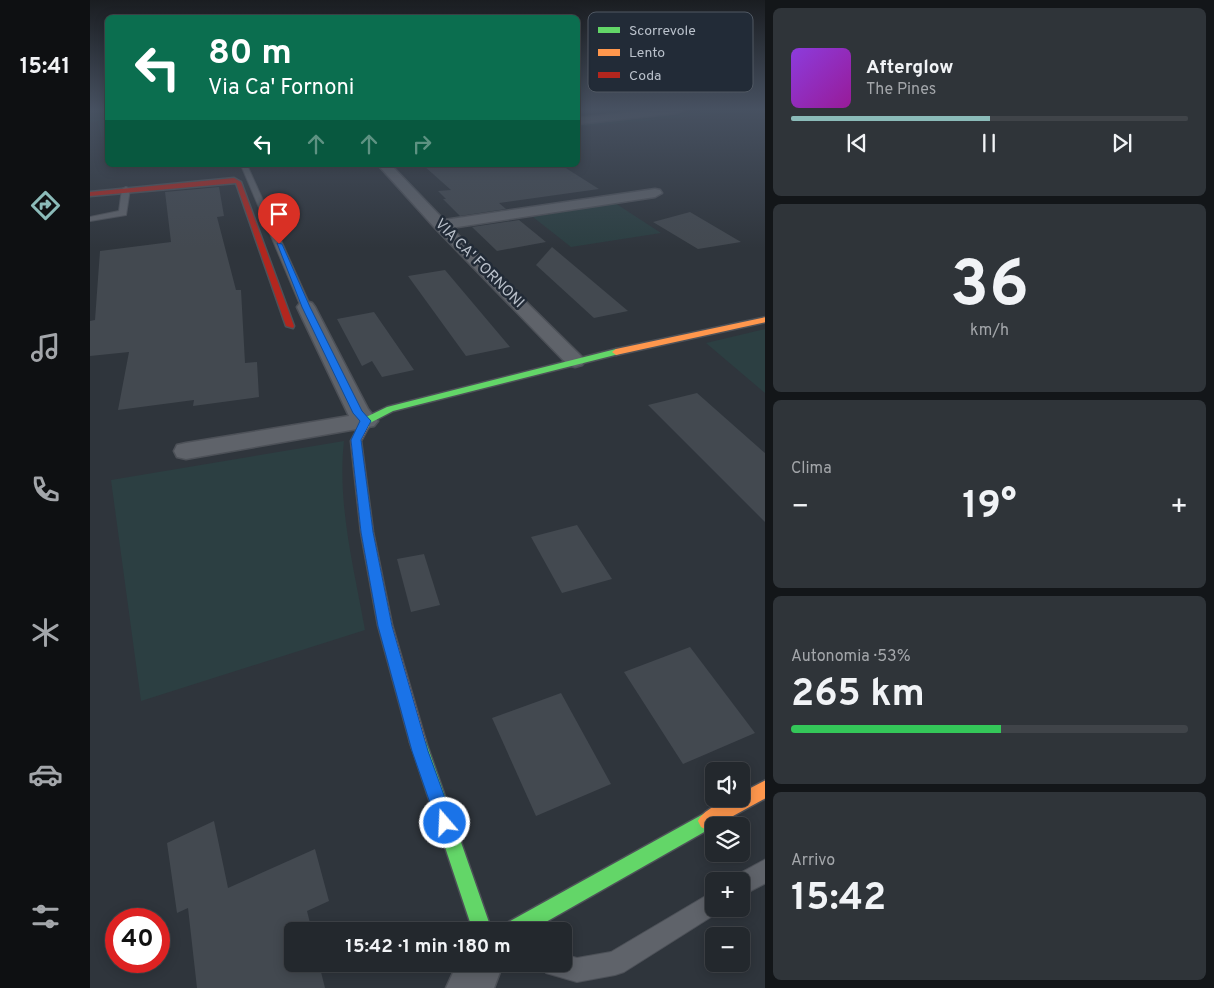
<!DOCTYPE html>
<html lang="it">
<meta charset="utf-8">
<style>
:root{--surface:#23282d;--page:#2f3439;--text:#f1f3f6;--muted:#a3a6aa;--line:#404449;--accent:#8bbbb9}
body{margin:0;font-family:Overpass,sans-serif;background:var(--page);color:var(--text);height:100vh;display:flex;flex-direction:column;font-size:19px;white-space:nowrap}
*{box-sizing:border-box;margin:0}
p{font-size:16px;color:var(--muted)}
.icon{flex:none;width:28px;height:28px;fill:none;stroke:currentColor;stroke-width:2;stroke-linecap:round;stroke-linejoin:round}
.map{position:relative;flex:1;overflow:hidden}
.sheet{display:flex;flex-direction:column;gap:8px;padding:8px;background:#131619;width:449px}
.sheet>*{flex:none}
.top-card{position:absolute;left:15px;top:15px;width:475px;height:152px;border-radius:8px;box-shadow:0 2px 12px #0003,0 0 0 1px var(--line);background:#0b6e4f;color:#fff;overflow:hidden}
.buttons{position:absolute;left:615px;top:762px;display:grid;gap:10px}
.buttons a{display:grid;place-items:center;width:45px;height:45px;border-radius:8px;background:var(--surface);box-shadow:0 2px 12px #0003,0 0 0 1px var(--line);font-size:25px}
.speed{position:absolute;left:15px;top:908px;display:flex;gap:10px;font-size:25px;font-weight:700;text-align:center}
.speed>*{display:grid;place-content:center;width:65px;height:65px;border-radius:50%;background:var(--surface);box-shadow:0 2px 12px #0003,0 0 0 1px var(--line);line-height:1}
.speed .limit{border:8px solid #d22;background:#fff;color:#111}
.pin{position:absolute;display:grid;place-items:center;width:42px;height:42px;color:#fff;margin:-51px -21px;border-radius:50% 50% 50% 0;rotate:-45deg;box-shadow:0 0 5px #0007}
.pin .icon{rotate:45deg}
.me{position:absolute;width:55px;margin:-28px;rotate:341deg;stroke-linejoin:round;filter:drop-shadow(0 0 4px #0008)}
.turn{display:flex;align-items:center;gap:18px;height:105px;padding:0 20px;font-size:22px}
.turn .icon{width:65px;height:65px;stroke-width:2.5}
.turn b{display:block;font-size:35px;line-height:42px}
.lanes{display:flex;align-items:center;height:48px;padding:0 20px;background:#0003;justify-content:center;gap:25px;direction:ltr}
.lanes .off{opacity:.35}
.big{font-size:38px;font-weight:700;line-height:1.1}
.sheet .tile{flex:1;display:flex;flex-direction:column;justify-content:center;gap:8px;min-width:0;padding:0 18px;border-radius:8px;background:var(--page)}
.sheet .dial{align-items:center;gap:0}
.dial b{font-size:65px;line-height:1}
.song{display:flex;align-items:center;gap:15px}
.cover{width:60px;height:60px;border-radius:8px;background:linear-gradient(135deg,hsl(270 70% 55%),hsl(300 70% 35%))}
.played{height:5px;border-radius:2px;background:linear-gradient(90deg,var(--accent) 50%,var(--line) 50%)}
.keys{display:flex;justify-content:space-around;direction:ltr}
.heat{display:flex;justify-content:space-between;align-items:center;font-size:28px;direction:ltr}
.charge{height:8px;border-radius:4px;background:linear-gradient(90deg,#34c759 53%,var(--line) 0)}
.trip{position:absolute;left:194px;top:922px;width:288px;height:50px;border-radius:8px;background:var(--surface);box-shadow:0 2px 12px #0003,0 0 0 1px var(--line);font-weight:700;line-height:50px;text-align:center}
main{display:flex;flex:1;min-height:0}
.dock{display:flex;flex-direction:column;width:90px;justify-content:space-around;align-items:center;background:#0e1012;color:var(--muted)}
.dock .icon{width:35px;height:35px}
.dock .active{color:var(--accent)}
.dock b{font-size:22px;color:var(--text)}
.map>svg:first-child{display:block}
.green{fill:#2c3f42}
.building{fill:#434950}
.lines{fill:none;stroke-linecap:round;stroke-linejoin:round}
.lane-casing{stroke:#4d5158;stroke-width:2}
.street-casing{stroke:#4d5158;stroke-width:3}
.fast-casing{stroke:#4d5158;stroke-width:3}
.slow-casing{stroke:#4d5158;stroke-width:3}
.jam-casing{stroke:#4d5158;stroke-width:3}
.lane{fill:#5f636a;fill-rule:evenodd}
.street{fill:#5f636a;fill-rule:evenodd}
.fast{fill:#63d668;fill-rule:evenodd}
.slow{fill:#ff974d;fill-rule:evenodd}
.jam{fill:#b3261e;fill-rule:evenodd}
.route{fill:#1a73e8;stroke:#114b97}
.labels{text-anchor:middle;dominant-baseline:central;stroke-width:5;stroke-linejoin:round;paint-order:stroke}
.far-street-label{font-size:15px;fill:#bac1cb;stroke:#222b37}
.key{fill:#222b37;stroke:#505863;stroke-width:1}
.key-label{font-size:14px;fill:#bac1cb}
</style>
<main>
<nav class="dock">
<b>15:41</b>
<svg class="icon active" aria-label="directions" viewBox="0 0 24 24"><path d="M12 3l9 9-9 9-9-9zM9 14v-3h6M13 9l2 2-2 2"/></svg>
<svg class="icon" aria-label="music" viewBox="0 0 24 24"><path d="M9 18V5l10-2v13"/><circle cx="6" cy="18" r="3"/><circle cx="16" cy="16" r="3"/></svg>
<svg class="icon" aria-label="phone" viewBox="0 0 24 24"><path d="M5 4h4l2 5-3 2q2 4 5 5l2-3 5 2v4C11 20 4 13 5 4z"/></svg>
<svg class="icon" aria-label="climate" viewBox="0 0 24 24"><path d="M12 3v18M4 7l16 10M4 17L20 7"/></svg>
<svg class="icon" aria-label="car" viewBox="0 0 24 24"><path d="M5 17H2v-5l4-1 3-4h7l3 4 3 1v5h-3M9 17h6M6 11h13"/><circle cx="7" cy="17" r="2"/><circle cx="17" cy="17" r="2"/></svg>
<svg class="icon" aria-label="filters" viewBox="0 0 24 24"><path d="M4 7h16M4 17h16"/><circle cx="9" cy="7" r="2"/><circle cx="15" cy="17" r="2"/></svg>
</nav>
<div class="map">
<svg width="676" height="988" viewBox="0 0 676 988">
<rect width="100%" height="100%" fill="#2f353c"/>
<g class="green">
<path d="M0,110H17V136L11,137L8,121L0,122Z"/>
<path d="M622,110H672L488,127V124Z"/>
<path d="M525,203L571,233L481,247L443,217Z"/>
<path d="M675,329H676L675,393L616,343Z"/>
<path d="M254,441C247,504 264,568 275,630L51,701L21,480Z"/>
</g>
<g class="building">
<path d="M333,165H471L509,189L409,203L416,209L370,216L353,199H356L348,191L361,190Z"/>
<path d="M129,187L134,216L127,217L146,290H151L155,363L167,362L169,397L103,406L104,400L28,410L39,352L0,356V321L5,320L10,251L81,242L75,192Z"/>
<path d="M600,212L651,242L608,249L563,222Z"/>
<path d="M429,220L456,242L407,251L382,227Z"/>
<path d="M462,247L538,311L504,318L446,265Z"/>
<path d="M355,270L420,347L376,356L318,276Z"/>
<path d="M284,312L324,370L292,377L282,361L272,366L247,319Z"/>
<path d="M607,393L676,454V523L558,405Z"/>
<path d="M487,525L522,579L472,593L441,537Z"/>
<path d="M334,554L350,605L321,612L307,559Z"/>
<path d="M600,647L665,733L593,764L534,672Z"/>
<path d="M471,693L521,784L446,816L402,718Z"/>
<path d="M124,821L138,888L225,849L239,901L217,911L222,931H202V964H229L235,988H107L98,908L87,913L77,843Z"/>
</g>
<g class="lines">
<defs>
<g id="lane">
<path d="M151,165H157L221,307L219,309L216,310L211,307Z"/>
<path d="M36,187L40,189L36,215L0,221V217L29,211L32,189Z"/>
<path d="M676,859V883L651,896V881H641L643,877Z"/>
<path d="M624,891V909L632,910L534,972L525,975L487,982L456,973L453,964H472V954L487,958L521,952Z"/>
</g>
<g id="street">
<path d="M563,110H593L588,113L488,124V118Z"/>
<path d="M288,165H301L354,220L565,189L570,190L572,193L565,197L361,228L492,357L495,361L492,365L485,367L478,365L345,228Z"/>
<path d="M216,301L222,303L225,307L278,409L288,421L284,426L96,459L87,457L84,451L87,445L96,443L259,416L207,307L210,303Z"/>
<path d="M367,964H413L404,988H356Z"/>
</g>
<g id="fast">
<path d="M526,349L530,352L529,354L303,411L280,423L278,428L274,429L269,426L272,419L297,407Z"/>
<path d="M328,734L334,736L336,742L402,931H383L320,742L322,736Z"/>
<path d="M617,812L623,815L626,821L623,827L440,931H413L415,924Z"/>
</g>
<g id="slow">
<path d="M676,317V322L526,355L522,352L526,349Z"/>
<path d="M274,423L279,426L271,441L283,532L302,625L336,742L334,748L328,750L322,748L320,742L288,625L271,532L261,441L270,424Z"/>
<path d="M676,780V798L623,827L617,830L611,827L608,821C614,808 638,799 651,799V793Z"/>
</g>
<path id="jam" d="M144,178L151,182L204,326L203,328L196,326L146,183L0,196V192Z"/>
</defs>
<use href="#lane" class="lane-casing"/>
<use href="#street" class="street-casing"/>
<use href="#fast" class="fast-casing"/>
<use href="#slow" class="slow-casing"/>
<use href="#jam" class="jam-casing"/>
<use href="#lane" class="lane"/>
<use href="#street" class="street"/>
<use href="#fast" class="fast"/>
<use href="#slow" class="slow"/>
<use href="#jam" class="jam"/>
</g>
<linearGradient id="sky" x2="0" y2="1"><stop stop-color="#1a1d21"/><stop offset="0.44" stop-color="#475161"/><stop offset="1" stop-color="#475161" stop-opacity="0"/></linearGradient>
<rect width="676" height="248" fill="url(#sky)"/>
<path class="route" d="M187,243L192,244L220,307L272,411L281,421L271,440L283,532L302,626L338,751L364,823L361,829L355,832L349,829L347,823L322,751L288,626L271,532L261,440L270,421L263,413L212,307Z"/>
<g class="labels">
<g class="far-street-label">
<text transform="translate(389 264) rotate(45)">VIA CA' FORNONI</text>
</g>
</g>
<rect x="498" y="12" width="165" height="80" rx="8" class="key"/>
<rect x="508" y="27" width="22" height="6" fill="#63d668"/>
<rect x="508" y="49" width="22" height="7" fill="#ff974d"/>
<rect x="508" y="72" width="22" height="6" fill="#b3261e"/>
<g class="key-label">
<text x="539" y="35">Scorrevole</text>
<text x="539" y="57">Lento</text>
<text x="539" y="80">Coda</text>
</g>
</svg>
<div class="buttons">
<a><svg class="icon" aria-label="sound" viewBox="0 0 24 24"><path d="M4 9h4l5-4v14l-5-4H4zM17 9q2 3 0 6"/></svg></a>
<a><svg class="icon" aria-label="layers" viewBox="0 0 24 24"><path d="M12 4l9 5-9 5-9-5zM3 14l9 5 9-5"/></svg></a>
<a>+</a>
<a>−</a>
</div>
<div class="speed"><div class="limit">40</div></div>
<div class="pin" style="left:189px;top:244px;background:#d93025"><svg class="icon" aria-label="arrive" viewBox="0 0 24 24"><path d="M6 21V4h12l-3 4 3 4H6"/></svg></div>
<svg class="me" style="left:355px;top:823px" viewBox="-20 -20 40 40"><circle r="17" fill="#1a73e8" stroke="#fff" stroke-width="3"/><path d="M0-11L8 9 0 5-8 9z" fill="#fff"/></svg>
<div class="trip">15:42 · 1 min · 180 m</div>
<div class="top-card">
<div class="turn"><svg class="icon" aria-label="left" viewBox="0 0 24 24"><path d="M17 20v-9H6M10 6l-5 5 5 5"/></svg><div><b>80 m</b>Via Ca' Fornoni</div></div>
<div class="lanes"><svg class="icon" aria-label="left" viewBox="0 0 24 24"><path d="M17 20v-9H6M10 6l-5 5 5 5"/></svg><svg class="icon off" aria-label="ahead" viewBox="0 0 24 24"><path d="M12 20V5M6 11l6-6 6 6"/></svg><svg class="icon off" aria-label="ahead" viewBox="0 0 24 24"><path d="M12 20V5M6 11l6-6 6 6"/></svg><svg class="icon off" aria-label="right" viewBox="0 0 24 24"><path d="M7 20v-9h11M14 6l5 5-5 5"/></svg></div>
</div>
</div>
<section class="sheet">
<div class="tile">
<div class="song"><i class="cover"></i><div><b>Afterglow</b><p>The Pines</p></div></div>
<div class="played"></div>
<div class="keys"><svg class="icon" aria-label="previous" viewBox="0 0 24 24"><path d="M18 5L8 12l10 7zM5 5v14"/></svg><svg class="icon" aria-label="pause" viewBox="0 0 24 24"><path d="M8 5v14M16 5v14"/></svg><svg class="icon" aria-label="next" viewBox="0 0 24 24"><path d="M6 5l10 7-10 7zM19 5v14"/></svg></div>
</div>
<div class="tile dial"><b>36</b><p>km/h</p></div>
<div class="tile"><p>Clima</p>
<div class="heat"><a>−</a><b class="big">19°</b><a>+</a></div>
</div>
<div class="tile"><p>Autonomia · 53%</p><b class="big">265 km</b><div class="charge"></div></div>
<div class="tile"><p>Arrivo</p><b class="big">15:42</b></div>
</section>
</main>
